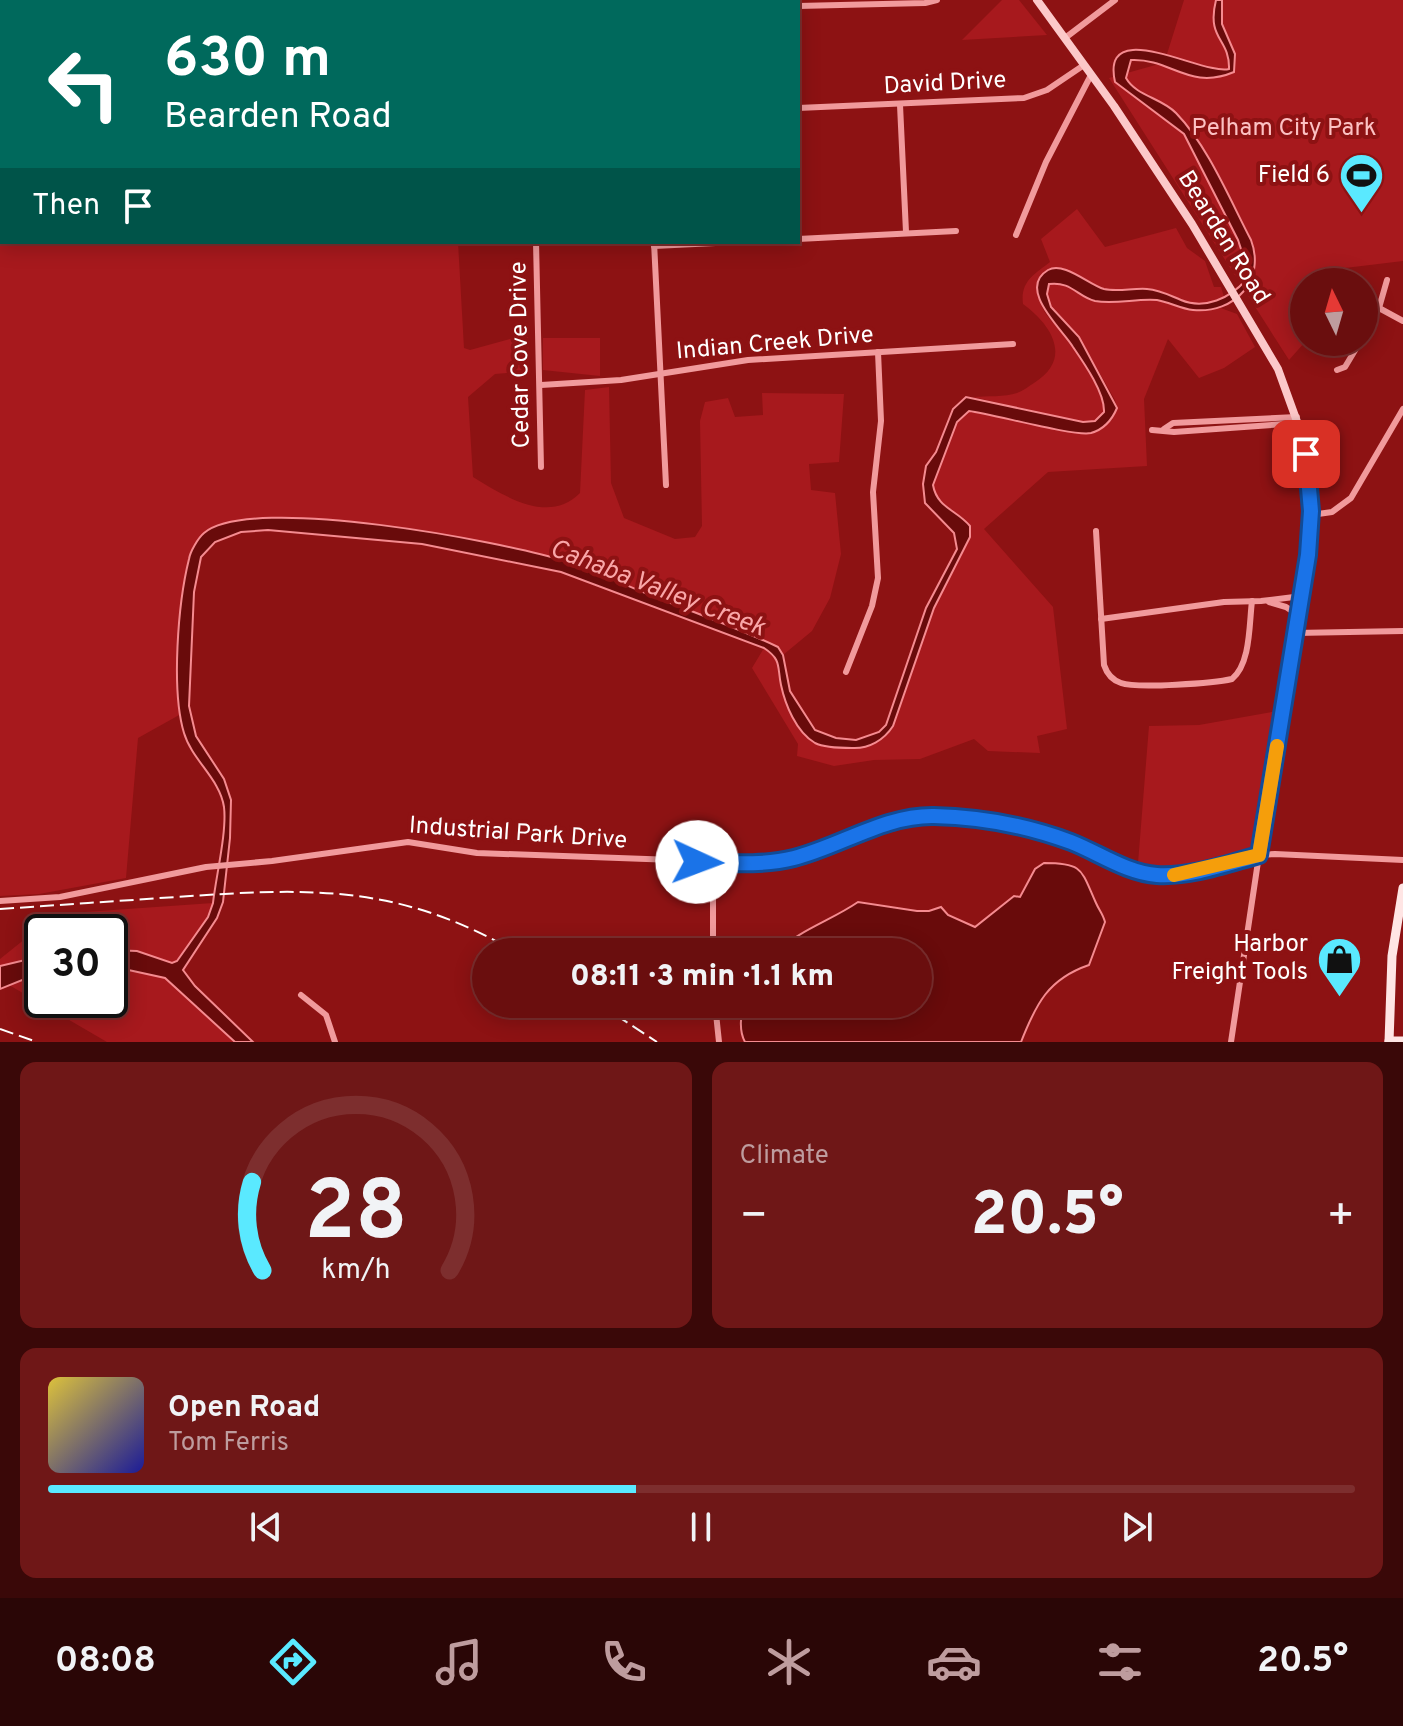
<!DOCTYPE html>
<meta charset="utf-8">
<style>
:root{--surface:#6a0e0e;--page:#6f1717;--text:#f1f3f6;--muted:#be9c9e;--line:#7d2e2e;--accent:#5ae9ff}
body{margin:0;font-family:Overpass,sans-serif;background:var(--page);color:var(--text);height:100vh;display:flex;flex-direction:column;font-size:30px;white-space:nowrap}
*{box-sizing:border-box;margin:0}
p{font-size:26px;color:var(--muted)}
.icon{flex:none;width:44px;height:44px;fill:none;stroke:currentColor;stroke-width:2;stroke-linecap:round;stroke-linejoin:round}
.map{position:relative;height:1042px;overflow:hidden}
.panel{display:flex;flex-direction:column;gap:20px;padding:20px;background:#3a0808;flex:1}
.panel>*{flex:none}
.hud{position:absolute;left:0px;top:0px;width:800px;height:244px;box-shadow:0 4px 20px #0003,0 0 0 2px var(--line);background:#00695c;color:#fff;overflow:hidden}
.needle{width:52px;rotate:355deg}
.fabs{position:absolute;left:1290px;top:268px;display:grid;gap:16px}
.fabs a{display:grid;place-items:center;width:88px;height:88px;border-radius:50%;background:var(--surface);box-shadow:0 4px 20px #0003,0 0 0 2px var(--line);font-size:40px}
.speed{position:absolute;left:24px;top:914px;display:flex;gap:16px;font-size:40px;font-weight:700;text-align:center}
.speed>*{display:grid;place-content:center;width:104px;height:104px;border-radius:50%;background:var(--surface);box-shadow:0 4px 20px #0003,0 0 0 2px var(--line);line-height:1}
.speed .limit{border:4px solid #111;border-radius:12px;background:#fff;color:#111}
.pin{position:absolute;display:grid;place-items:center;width:68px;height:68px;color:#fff;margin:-34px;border-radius:16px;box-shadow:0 4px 12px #0006}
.me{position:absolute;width:88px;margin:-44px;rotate:92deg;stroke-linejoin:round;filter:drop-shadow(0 0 6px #0008)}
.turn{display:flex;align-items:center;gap:28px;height:168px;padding:0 32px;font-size:36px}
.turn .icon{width:104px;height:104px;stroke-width:2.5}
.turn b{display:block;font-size:56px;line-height:68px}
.then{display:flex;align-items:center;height:76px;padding:0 32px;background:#0003;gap:16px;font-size:30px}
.big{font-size:60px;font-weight:800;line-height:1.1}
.panel .widget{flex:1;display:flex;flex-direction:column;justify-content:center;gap:12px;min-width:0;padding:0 28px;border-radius:16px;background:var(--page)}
.panel .dial{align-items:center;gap:0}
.dial svg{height:208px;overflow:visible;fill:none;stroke:var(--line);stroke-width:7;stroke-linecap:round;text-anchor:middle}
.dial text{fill:var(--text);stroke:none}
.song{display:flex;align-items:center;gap:24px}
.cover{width:96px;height:96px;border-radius:12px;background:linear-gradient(135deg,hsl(50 70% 55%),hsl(240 70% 35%))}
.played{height:8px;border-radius:4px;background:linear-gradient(90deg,var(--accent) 45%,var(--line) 45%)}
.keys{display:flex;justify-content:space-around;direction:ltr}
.heat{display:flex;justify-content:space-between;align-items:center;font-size:44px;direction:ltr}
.panel .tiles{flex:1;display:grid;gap:20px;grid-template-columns:1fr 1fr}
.widget:last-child{grid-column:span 2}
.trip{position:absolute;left:472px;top:938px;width:460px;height:80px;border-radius:40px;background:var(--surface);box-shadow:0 4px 20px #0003,0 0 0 2px var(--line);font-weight:800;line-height:80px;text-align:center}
.tab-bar{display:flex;height:128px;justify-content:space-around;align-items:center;background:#2a0606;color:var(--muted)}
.tab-bar .icon{width:56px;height:56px}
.tab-bar .selected{color:var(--accent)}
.tab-bar b{font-size:36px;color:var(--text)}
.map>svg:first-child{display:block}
.green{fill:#a7191d}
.water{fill:#690b0b;stroke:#f58b90;stroke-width:2}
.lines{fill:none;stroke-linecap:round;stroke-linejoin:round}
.street{stroke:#f19a9c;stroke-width:6}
.secondary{stroke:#fcc8c9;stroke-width:8}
.primary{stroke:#ffe5e4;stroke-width:9}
.rail{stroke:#fff;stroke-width:2;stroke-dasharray:14 6;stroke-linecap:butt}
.route-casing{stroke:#114b97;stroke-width:20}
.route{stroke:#1a73e8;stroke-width:14}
.slow{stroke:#f59e0b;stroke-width:14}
.labels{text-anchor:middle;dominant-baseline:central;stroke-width:8;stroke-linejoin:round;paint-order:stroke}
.street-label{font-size:24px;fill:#fff;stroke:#8d1213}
.park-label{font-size:24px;fill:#fcc1c3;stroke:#8d1213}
.poi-label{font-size:24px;fill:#fff;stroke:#8d1213;text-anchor:end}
.water-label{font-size:26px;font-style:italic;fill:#f9a6a8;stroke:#8d1213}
</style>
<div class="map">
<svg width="1403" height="1042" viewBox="0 0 1403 1042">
<rect width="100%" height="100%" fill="#8d1213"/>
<g class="green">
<path d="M0,0L244,2H2V242H458L464,348L470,350L528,334L529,371L495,374L468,397L473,477C504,496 549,525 580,493L585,390L609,387L611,483L624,518L675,539L695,537L702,526L700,421L705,402L728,398L735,417L763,415L762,393L844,394L839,462L809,464L811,490L835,493L841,554L830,598L812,631L783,655L778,647L564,561L422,530L331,519L204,533L178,668L181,714L138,738L126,878L39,894L0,896Z"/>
<path d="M1002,0H1019L1047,35L962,40Z"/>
<path d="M1184,0H1403V261L1345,268L1337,282H1304L1305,342L1289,360L1109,78L1177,59L1167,54Z"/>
<path d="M1077,209L1105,247L1176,228L1187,248L1205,261L1214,287H1221L1224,297L1205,304H1191L1164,292L1105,289L1065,270L1038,283C1038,291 1039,299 1042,307C1049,322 1064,332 1073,346C1081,358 1112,405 1101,418C1096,423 1089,422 1083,422L973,397C987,396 1005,397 1017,393C1023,391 1029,386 1034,383C1073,359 1052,325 1023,304C1020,281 1035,274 1050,262L1041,239Z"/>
<path d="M1049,283L1073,287L1092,301L1157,300L1191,310L1218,307L1237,314L1255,347L1224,368L1199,378L1168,339L1144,399L1147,466L1048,472L984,529L1053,607L1067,729L1037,736L1040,753L988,751L974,739L920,759L874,760L834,766L797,756L798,744L752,668L764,648L775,655L778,662L780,681L814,743L857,749L893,726L934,608L970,537L965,519C950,511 936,503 933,485L957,422L968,411L1081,434L1112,420L1117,408L1115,400L1079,337L1051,307L1047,295Z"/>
<path d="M543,338H600V376L543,370Z"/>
<path d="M1277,711L1256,851L1185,868L1161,870L1138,863L1149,726L1199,725Z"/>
<path d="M213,903L208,917L177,961L172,963L137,951L110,950V932H42V956L0,966V959L56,914Z"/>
<path d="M110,966L165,978L235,1042H107L9,985L42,972V1000H110Z"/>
</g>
<g class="water">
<path d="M1216,0H1222V24L1235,54L1234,72C1189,91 1171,58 1131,60L1126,78C1136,96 1162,98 1176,113C1208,146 1230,200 1251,240C1266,280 1235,314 1193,310C1181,309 1169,302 1157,300C1137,298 1115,305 1095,301C1078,297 1071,281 1049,284L1047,294L1051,307L1079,337L1117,408C1112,420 1105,429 1091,433C1075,437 993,414 969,411L957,422L933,485C937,508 957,510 970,526V537L934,608L893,726C884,740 869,749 852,748C841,748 825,748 815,743C796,732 785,704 781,685C777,666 782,660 764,648L561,572L422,544L268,530L241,532L215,542L201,557L194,592L189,706L196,736L224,779L231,800L230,838L223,902L217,918L183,970L195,986L253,1042H235L165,978L110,966V950L137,951L172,963L177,961L208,917L213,903C216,876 227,832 224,807C220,779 192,760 184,733C171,690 178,603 189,559C190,552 198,538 204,533C251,493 505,542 565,561C596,571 625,585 655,597C696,613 738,628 778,647L783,655L790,691L815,730L836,738L856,740L879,732L886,725L926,608L957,549L954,533L925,503L923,484L926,466L936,452L953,409L966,397L1083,422L1095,421L1104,412C1105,393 1084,363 1073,347C1063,330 1016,289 1048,270C1064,261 1089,285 1104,289C1117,292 1133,288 1147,289C1160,290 1169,295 1181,300C1205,310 1230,298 1246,280V264L1238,240L1184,134L1115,82C1100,14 1204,76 1229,69C1230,38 1206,40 1216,0Z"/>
<path d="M1044,863C1084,863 1081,870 1096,903C1099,910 1103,914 1105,922L1089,965C1048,979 1036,1004 1021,1042H745C739,1031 740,1015 745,1004H918V952H777C799,930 832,920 858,902L917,911H929L941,907L948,915L975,927L1014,896L1020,897L1035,869Z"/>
<path d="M42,956V972L0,989V966Z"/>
</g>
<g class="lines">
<g class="street">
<path d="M526,0V2"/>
<path d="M798,6L925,3L937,0"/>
<path d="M1065,38L1115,0"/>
<path d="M900,105L906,232"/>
<path d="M798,108L1024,98L1047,90L1084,65"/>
<path d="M1016,235L1046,162L1091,75"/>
<path d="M798,239L956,231"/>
<path d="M536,242L541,467"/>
<path d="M654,242L666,485"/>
<path d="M654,246L736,242"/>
<path d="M1379,308L1403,321"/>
<path d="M1364,335L1379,308L1387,280"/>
<path d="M1337,370L1345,367L1360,342"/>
<path d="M541,385L621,380L748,360L1013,344"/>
<path d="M1164,429L1173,423L1297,417"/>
<path d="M1152,430L1174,432L1299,423"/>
<path d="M1311,515L1332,512L1351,498L1403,409"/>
<path d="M1096,531L1104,665C1107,674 1112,680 1121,683C1137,689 1215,683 1232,679C1251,663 1249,624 1252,601"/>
<path d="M1269,602L1286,607L1298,615"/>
<path d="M1101,619L1224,602L1261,601L1302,596"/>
<path d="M1295,633L1403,631"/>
<path d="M846,672L872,606L878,578L873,492L881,421L878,352"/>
<path d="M0,901L60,897L206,867L272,861L408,842L477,853L757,863L803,855L900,820L933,816L985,821L1046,834L1122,864L1155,875L1191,872L1259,855L1275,854L1403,860"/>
<path d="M713,952V863"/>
<path d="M301,995L326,1015L335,1042"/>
<path d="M715,1004L719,1042"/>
<path d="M1231,1042L1259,855"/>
</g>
<path class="secondary" d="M1037,0L1114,106L1192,224L1278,369L1303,438L1311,496L1308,555L1259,855"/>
<g class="primary">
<path d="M1389,1041H1403"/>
<path d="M1389,1042L1392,956L1403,888"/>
</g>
<g class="rail">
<path d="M0,909C59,905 117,901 176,897C308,888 397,883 516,952"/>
<path d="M599,1004L657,1042"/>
<path d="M0,1029L37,1042"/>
</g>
</g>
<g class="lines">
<defs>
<path id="route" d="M697,862C729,863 762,866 794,858C841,846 885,815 934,816C980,817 1028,826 1071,842C1099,853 1127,873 1157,875C1191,877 1226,864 1259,855L1308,555L1311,511L1306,454"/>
</defs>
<use href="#route" class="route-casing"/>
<use href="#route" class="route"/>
<path class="slow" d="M1174,875L1259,855L1277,746"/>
</g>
<defs>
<symbol id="stadium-pin" viewBox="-11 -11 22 30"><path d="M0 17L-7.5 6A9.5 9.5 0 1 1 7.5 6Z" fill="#5ae9ff" stroke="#8d1213"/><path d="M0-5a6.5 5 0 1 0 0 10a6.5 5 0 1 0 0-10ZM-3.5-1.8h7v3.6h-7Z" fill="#111"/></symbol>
<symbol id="shop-pin" viewBox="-11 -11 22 30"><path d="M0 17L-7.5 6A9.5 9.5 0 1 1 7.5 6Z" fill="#5ae9ff" stroke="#8d1213"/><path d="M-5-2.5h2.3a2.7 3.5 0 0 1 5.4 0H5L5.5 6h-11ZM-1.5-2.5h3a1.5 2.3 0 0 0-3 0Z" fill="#111"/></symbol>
</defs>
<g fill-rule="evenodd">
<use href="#stadium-pin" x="1336" y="150" width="51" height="69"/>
<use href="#shop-pin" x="1314" y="934" width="51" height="69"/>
</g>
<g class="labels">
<g class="street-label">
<text transform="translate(945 84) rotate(-3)">David Drive</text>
<text transform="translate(1223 238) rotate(58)">Bearden Road</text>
<text transform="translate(775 344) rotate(-5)">Indian Creek Drive</text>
<text transform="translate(521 355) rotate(-91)">Cedar Cove Drive</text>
<text transform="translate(518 834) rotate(4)">Industrial Park Drive</text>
</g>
<g class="park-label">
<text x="1284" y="129">Pelham City Park</text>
</g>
<g class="poi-label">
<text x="1330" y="176">Field 6</text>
<text x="1308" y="945">Harbor<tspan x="1308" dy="28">Freight Tools</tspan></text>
</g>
<g class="water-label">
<text transform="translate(657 589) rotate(21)">Cahaba Valley Creek</text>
</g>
</g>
</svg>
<div class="fabs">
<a><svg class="needle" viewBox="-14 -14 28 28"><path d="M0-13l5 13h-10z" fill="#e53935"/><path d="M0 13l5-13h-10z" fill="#be9c9e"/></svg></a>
</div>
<div class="speed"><div class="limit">30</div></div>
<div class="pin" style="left:1306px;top:454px;background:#d93025"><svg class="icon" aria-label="arrive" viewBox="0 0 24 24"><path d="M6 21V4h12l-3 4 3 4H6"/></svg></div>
<svg class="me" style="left:697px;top:862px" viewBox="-20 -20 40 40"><circle r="19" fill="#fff"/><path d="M0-13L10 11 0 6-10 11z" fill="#1a73e8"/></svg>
<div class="trip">08:11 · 3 min · 1.1 km</div>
<div class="hud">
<div class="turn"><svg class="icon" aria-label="left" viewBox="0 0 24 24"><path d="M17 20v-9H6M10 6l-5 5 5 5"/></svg><div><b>630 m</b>Bearden Road</div></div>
<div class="then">Then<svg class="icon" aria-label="arrive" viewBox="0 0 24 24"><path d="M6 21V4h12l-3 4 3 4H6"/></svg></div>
</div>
</div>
<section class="panel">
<div class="tiles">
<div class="widget dial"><svg viewBox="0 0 100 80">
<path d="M14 69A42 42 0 1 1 86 69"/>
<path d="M14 69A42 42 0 0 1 10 35" stroke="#5ae9ff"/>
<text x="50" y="56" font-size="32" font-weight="700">28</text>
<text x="50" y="72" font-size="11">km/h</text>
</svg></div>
<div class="widget"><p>Climate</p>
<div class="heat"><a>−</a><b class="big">20.5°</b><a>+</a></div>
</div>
<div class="widget">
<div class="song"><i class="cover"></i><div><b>Open Road</b><p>Tom Ferris</p></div></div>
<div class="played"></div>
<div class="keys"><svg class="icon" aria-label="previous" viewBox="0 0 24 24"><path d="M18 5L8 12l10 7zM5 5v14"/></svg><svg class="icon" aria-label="pause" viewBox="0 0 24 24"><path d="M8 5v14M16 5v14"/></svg><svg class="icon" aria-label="next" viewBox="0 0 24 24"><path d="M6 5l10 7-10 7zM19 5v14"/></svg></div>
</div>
</div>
</section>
<nav class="tab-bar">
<b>08:08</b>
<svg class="icon selected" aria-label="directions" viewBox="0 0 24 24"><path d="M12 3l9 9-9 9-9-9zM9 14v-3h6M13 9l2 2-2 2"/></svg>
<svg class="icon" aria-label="music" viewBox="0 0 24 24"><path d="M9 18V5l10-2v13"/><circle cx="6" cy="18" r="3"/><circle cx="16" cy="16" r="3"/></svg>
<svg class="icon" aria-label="phone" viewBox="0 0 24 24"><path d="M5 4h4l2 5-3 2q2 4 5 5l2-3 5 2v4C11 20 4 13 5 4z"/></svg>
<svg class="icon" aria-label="climate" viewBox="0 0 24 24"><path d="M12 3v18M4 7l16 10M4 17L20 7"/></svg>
<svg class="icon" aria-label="car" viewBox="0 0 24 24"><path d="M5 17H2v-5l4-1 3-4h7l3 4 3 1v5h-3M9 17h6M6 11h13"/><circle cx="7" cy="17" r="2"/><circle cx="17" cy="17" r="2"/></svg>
<svg class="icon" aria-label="filters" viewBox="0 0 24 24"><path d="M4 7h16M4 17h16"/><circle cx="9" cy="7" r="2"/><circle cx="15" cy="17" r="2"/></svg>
<b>20.5°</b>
</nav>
